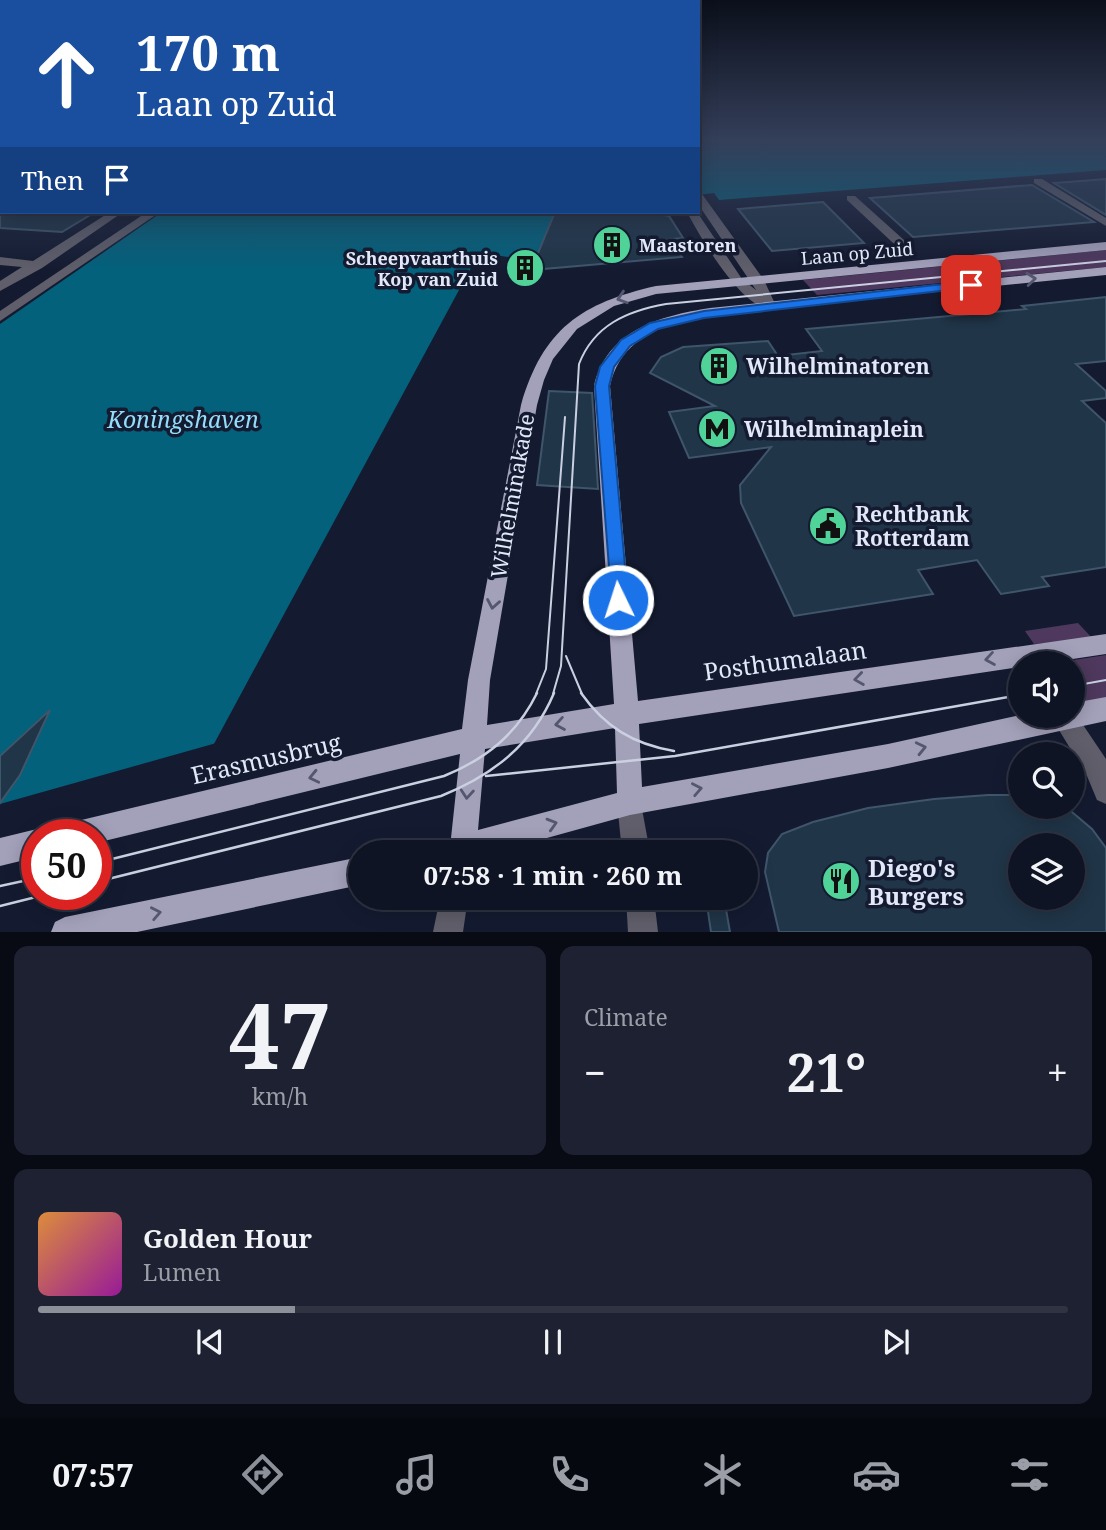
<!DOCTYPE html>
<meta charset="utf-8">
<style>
:root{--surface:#0f1425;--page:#1d2132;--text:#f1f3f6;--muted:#9b9ea7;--line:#2f3342;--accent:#8c9099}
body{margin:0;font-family:"Noto Serif",serif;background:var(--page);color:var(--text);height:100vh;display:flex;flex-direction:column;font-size:26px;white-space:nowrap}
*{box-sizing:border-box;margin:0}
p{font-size:23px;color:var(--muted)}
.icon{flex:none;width:38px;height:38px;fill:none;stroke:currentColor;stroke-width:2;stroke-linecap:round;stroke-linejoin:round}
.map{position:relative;height:932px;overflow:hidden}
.panel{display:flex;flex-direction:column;gap:14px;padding:14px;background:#080b14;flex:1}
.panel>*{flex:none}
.guide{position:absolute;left:0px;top:0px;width:700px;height:214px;box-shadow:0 4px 18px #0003,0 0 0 2px var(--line);background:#1a4fa0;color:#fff;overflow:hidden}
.fabs{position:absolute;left:1008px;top:651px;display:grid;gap:14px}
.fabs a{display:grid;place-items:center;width:77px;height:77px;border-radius:50%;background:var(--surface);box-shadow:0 4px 18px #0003,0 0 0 2px var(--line);font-size:35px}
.speed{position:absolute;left:21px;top:819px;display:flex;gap:14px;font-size:35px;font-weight:700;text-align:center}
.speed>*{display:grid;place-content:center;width:91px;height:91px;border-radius:50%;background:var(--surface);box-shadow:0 4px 18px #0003,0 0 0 2px var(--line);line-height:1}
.speed .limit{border:10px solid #d22;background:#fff;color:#111}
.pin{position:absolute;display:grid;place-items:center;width:60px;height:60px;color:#fff;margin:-30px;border-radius:14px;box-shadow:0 4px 10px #0006}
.me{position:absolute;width:77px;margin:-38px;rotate:356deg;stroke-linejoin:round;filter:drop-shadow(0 0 5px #0008)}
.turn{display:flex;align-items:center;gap:24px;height:147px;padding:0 21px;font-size:32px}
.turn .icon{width:91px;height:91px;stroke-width:2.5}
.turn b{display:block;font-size:49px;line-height:60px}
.then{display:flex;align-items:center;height:66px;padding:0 21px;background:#0003;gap:14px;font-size:26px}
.big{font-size:52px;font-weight:700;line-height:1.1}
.panel .widget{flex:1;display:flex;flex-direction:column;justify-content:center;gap:10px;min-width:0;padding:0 24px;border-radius:14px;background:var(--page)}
.panel .dial{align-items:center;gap:0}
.dial b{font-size:91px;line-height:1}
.song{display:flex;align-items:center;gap:21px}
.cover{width:84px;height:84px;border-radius:10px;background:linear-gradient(135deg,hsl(30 70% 55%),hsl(300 70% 35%))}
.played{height:7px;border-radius:4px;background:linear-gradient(90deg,var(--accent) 25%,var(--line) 25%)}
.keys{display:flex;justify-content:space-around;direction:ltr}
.heat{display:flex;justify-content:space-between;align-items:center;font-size:38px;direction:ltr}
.panel .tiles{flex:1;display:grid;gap:14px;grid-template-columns:1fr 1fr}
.widget:last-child{grid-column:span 2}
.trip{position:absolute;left:348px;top:840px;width:410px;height:70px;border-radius:35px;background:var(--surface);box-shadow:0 4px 18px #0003,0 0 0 2px var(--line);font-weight:700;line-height:70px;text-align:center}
.dock{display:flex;height:112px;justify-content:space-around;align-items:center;background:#06080f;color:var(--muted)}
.dock .icon{width:49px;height:49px}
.dock .selected{color:var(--accent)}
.dock b{font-size:32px;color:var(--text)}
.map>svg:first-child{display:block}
.green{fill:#4e385d}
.water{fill:#03617c;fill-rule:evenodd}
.pier{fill:#141b31;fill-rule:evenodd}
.building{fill:#203548;stroke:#3f556a;stroke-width:2;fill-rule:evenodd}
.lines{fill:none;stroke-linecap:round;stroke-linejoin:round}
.minor{fill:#5f5e6a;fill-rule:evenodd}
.major{fill:#a3a0ba;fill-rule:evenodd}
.tram-far1{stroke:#cad0e1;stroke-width:2}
.tram{stroke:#cad0e1;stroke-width:2.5}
.oneway{stroke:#54576f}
.route{fill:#1a73e8;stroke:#114b97;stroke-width:2}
.labels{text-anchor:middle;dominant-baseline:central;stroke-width:7;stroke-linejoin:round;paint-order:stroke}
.far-poi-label{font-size:18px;font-weight:bold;fill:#e2e8f8;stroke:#141b31;text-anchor:start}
.far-street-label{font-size:18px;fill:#e2e8f8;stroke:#141b31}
.poi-label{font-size:21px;font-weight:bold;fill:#e2e8f8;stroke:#141b31;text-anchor:start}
.street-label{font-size:21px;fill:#e2e8f8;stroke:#141b31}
.water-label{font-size:23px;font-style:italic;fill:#94ddfa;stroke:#141b31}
.near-street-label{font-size:24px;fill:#e2e8f8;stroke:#141b31}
.near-poi-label{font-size:24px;font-weight:bold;fill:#e2e8f8;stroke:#141b31;text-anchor:start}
</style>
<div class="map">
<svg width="1106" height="932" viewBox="0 0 1106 932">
<rect width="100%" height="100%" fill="#141b31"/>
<g class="green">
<path d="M1106,250V267L817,295L803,280Z"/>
<path d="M1078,623L1093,639L1034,644L1025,631Z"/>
<path d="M1106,655V700L1078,705L1073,698V663H1054Z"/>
</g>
<g class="water">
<path d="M751,141H1106V170L719,200L714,193L698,195V144Z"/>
<path d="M162,212H568L538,261L479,253L113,931H0V803L20,775L38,737L32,726L0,756V324ZM37,835H96V894H37Z"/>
</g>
<path class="pier" d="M220,742L117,932L0,931V804ZM37,835H96V894H37Z"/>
<g class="building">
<path d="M1106,179V215L1054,183L1081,181Z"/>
<path d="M1032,185L1094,222L913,237L870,198Z"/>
<path d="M823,202L864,243L772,251L738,209Z"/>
<path d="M0,212H95L62,232L0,228Z"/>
<path d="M555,212H668L664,215L669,216L683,238L671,239L682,257L531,270Z"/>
<path d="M1106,297V361L1076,364L1106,391V398L1082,401L1106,423V567L1042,577L1049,586L1001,594L977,560L918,570L933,594L794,616L741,503L740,485L771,447L689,458L669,412L715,406L650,373L661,357L683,347L768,341L778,356L822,351L806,329L1026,309L1022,306Z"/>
<path d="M549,391L592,393L598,489L537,485Z"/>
<path d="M50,710L20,775L0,803V756Z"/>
<path d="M988,795H1020V807H1066L1092,829L1106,848V932H779L765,872L768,853L782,834L813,822L868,808L934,799ZM1020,845H1073V898H1020Z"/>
<path d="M706,898H724L730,932H711Z"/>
</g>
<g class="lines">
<g class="minor">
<path d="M0,169H2L0,177Z"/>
<path d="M1034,179H1042L1106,218V226L1034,183Z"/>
<path d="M0,190H2L0,197Z"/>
<path d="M698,193L702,194L764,280L776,306L774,309C744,314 699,235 687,212H697L742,279L756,290L698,204Z"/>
<path d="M847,196H855L914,249V255H906L847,200Z"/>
<path d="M110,212H123L42,268L0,291V281L22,267L0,265V257L33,261Z"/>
<path d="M147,212H160L0,321V311Z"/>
<path d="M1073,710L1106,759V804L1097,800L1087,776L1051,717L1073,716Z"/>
<path d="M630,789L639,793L650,852H622L617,802L621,793Z"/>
<path d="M440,898H468L463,932H433Z"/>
<path d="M626,898H654L658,932H628Z"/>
</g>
<g class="major">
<path d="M1106,242V250L656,294L614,306L577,329L553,359L544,380L537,405L490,680L487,725L614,704L594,386C607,330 660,316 710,308L1106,267V275L855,300L682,321C647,331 618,348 610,386L638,701L1106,634V654L1046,663H1020V667L639,724L642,787L888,744L1020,715L1073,716V703L1106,697V721L888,768L630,815L496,852H434L438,842L451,838L460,754L96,843V835H60L64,826L73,822L462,729L468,680L521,405C543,329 581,303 656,286ZM615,728L617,793L478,830L485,749Z"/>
<path d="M37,829L47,835H37V857L0,866V838Z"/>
<path d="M360,857V885L137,932H51L55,922L65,917Z"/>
</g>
<g class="tram-far1">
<path d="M566,656L582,694"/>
<path d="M1073,686L1106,680"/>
<path d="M536,694L546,669L565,417"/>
<path d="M553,694L561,666L579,364C594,325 627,311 666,304L1106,261"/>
</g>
<g class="tram">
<path d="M581,693C605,727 633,744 674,751"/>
<path d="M486,776L675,756L1020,695"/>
<path d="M96,863L444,776C486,759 517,734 537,693"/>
<path d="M96,882L441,796C493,775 532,745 554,693"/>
<path d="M0,886L37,878"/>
<path d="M0,906L48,894"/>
</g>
</g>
<defs><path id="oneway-chevron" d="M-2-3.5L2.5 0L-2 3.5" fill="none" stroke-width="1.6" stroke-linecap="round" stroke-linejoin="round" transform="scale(1.75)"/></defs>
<g class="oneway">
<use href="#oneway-chevron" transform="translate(1031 279) rotate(-6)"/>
<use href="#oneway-chevron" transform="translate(622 298) rotate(162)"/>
<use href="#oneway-chevron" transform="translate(493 604) rotate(100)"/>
<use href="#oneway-chevron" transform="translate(990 659) rotate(171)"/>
<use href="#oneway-chevron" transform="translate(859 679) rotate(172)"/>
<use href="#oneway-chevron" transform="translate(560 724) rotate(170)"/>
<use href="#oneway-chevron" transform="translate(921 748) rotate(-13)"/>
<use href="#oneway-chevron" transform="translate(314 777) rotate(167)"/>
<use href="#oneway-chevron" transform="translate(697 789) rotate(-11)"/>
<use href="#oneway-chevron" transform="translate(467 794) rotate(95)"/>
<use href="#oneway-chevron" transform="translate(552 824) rotate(-16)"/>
<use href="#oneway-chevron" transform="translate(156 913) rotate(-11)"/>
</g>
<linearGradient id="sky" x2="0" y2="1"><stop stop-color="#0b0f1b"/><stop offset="0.52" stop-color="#343f5a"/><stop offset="1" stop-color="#343f5a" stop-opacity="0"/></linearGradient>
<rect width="1106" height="271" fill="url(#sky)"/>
<path class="route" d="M971,281L975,282V287L704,318L658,329L630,346L614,367L609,386L628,600L625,606L618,608L612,606L595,386L600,367L621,340L650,323L704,311Z"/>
<defs>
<symbol id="building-disc" viewBox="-11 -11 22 22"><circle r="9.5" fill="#50d398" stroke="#141b31"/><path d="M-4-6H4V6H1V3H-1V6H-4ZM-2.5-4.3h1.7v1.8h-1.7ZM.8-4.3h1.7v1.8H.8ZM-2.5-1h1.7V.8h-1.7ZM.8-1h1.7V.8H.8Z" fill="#111"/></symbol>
<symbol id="metro-disc" viewBox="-11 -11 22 22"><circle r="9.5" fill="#50d398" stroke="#141b31"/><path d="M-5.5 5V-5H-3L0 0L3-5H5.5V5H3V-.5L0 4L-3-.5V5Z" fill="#111"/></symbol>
<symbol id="civic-disc" viewBox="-11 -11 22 22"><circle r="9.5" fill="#50d398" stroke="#141b31"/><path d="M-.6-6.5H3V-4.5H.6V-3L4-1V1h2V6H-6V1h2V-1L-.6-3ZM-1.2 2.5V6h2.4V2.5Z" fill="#111"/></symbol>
<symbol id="restaurant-disc" viewBox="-11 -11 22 22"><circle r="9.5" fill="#50d398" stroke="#141b31"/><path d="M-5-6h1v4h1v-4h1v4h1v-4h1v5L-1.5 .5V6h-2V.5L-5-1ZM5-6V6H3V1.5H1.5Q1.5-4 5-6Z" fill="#111"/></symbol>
</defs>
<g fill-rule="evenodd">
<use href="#building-disc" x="590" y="223" width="44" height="44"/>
<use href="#building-disc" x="503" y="246" width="44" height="44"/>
<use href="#building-disc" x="697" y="344" width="44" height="44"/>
<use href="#metro-disc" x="695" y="407" width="44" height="44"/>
<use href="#civic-disc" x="806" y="504" width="44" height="44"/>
<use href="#restaurant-disc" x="819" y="859" width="44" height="44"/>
</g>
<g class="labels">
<g class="far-poi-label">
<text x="639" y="245">Maastoren</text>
<text x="498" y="258" text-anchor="end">Scheepvaarthuis<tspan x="498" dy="21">Kop van Zuid</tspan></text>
</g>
<g class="far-street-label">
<text transform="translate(857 253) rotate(-5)">Laan op Zuid</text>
</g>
<g class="poi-label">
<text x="746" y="366">Wilhelminatoren</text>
<text x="744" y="429">Wilhelminaplein</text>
<text x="855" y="514">Rechtbank<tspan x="855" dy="24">Rotterdam</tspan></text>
</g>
<g class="street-label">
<text transform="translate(512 496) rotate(-80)">Wilhelminakade</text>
</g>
<g class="water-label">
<text x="183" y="419">Koningshaven</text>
</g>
<g class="near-street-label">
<text transform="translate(785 660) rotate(-8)">Posthumalaan</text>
<text transform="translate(266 758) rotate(-13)">Erasmusbrug</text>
</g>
<g class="near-poi-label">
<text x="868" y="867">Diego's<tspan x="868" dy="28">Burgers</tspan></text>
</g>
</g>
</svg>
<div class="fabs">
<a><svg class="icon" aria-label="sound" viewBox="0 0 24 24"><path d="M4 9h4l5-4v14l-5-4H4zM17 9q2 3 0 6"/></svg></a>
<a><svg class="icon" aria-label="search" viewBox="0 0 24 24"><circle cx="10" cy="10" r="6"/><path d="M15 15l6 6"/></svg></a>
<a><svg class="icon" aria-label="layers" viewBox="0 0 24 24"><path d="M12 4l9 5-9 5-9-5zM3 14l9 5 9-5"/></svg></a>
</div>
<div class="speed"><div class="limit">50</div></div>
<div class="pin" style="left:971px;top:285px;background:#d93025"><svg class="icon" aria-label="arrive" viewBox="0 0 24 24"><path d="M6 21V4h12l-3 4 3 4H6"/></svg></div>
<svg class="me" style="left:618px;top:600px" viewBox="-20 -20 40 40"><circle r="17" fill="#1a73e8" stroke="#fff" stroke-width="3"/><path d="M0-11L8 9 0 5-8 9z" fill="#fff"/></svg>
<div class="trip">07:58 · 1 min · 260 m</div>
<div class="guide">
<div class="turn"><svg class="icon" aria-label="ahead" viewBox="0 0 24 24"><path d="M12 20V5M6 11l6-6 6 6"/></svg><div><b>170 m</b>Laan op Zuid</div></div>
<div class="then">Then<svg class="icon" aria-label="arrive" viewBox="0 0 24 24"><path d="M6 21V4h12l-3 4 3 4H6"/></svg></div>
</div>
</div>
<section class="panel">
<div class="tiles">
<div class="widget dial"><b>47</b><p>km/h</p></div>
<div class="widget"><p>Climate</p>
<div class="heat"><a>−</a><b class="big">21°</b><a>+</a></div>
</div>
<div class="widget">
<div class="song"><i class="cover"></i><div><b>Golden Hour</b><p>Lumen</p></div></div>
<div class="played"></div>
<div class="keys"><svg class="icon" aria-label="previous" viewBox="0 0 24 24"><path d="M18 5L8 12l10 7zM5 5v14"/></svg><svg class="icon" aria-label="pause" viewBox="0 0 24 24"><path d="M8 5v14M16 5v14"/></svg><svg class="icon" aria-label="next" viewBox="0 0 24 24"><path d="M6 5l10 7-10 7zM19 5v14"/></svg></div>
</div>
</div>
</section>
<nav class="dock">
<b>07:57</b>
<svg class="icon selected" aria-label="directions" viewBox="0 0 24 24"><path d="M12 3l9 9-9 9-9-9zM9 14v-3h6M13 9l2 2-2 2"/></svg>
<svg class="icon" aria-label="music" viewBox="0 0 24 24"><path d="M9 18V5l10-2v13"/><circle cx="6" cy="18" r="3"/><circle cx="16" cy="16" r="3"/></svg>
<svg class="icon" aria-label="phone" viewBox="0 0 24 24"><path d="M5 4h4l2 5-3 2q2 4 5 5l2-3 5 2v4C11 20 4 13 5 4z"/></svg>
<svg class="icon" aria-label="climate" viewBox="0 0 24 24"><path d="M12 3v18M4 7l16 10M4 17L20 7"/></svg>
<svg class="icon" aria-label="car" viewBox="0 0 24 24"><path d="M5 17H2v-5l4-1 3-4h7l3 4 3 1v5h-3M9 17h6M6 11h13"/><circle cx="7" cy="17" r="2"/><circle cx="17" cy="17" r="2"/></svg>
<svg class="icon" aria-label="filters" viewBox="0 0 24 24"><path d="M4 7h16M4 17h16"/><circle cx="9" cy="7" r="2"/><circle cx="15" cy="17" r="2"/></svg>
</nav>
